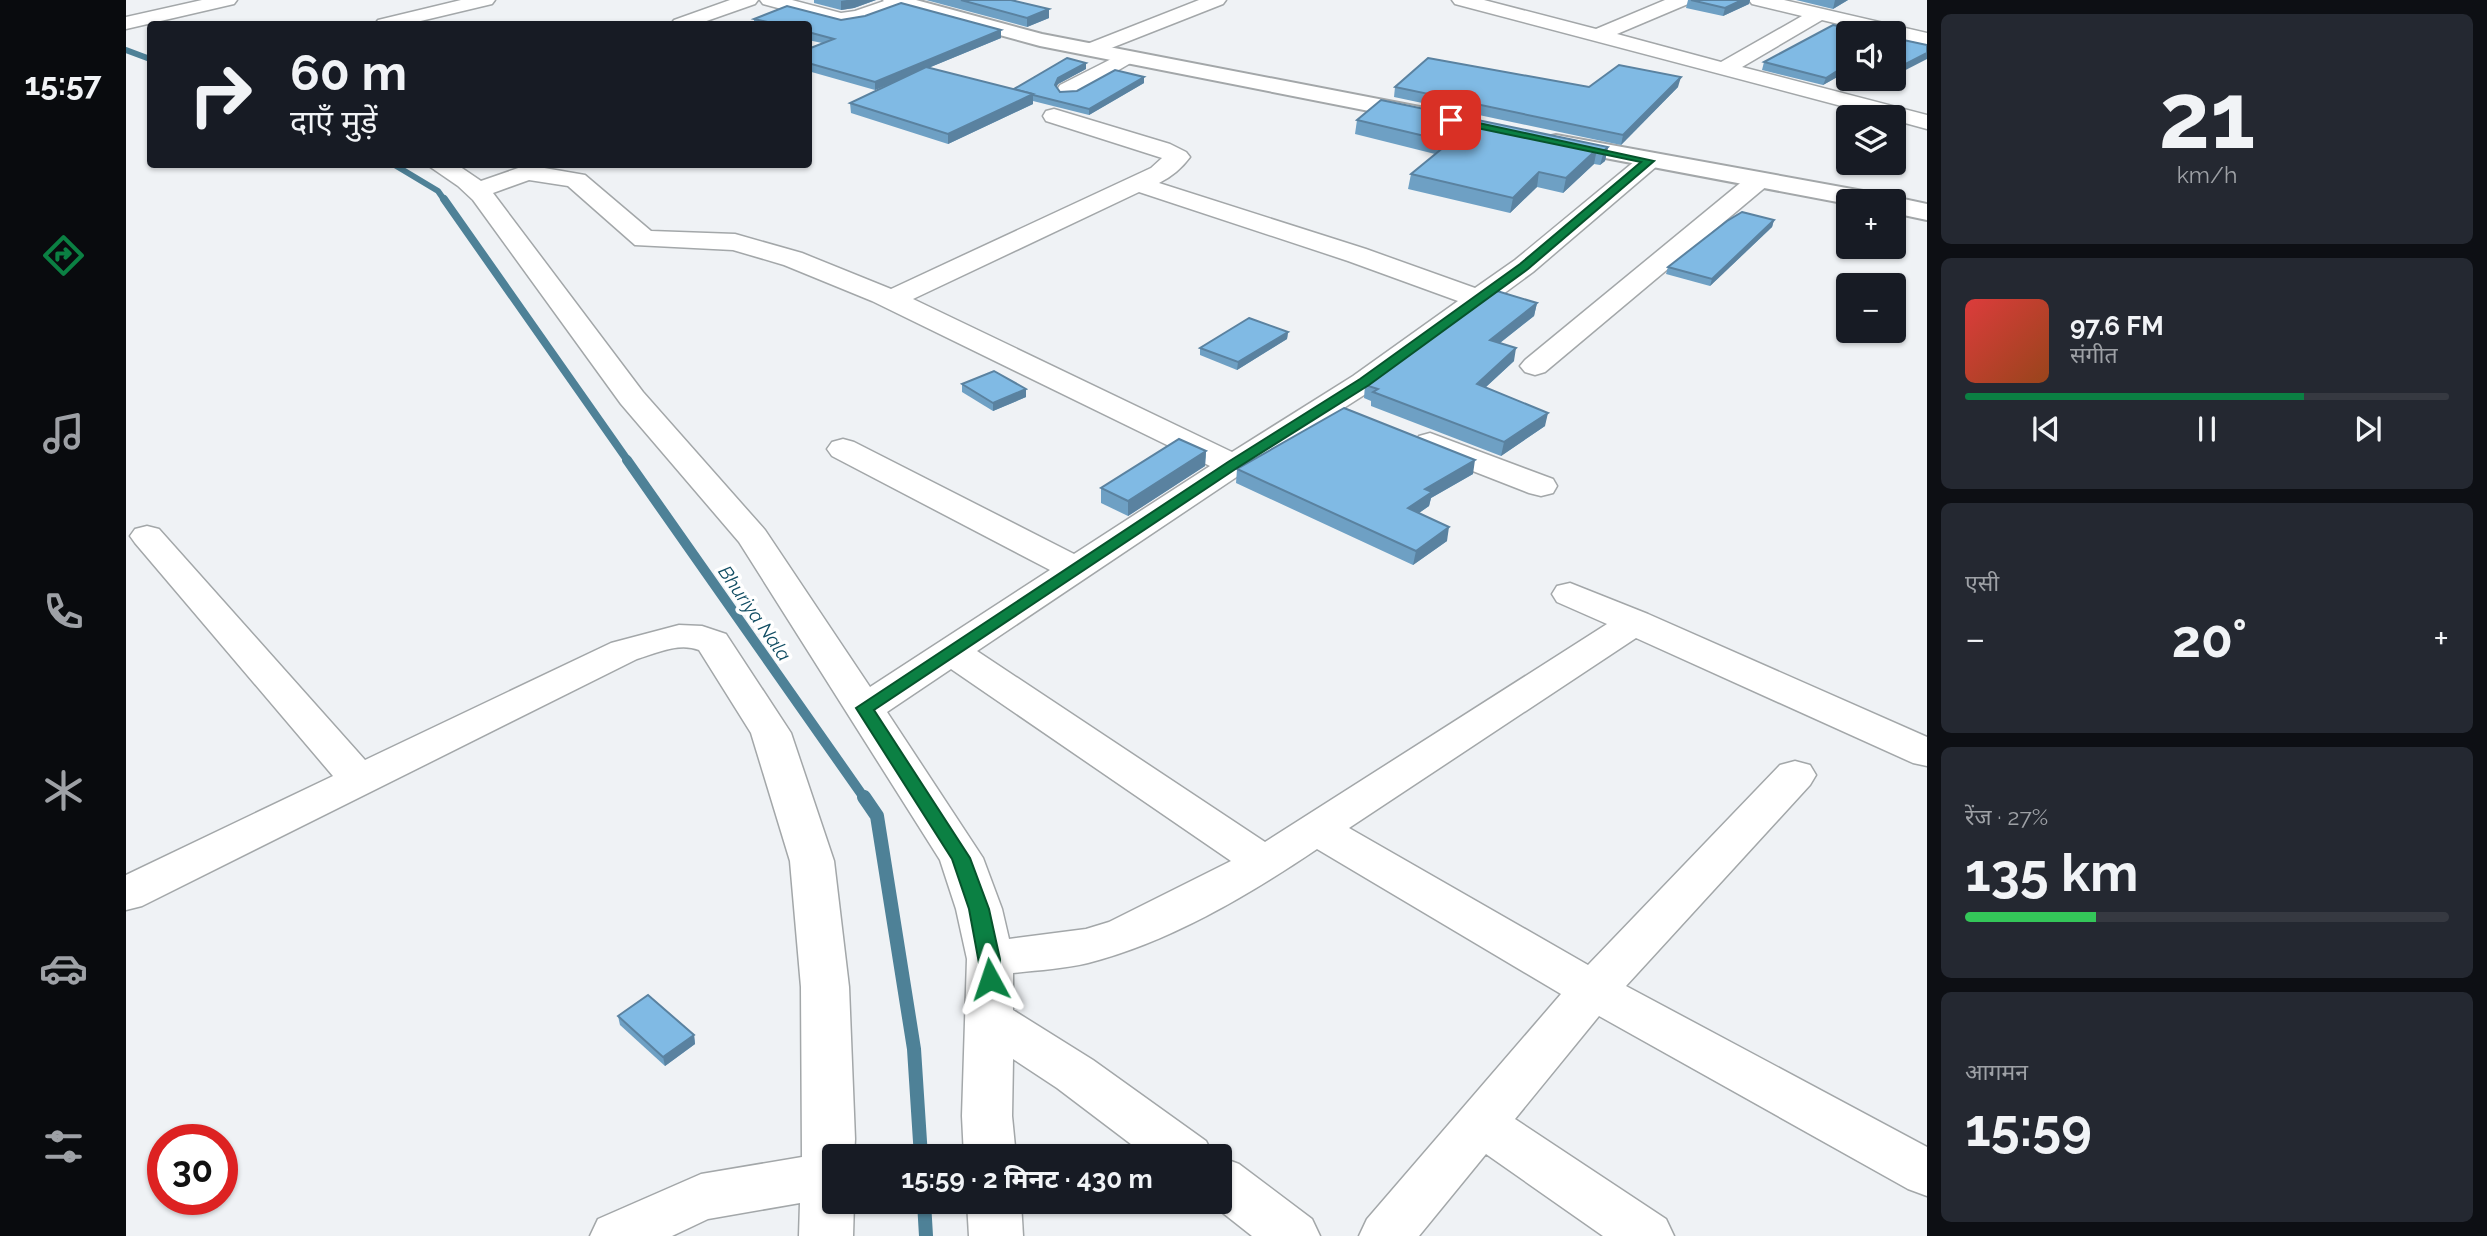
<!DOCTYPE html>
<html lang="hi">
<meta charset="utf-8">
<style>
:root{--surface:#171b24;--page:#242831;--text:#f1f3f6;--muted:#9ea1a6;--line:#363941;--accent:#0b8043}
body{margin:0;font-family:Raleway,"Noto Sans Devanagari",sans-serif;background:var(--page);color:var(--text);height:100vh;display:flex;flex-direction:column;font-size:26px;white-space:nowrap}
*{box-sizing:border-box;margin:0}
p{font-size:23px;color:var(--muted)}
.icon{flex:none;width:38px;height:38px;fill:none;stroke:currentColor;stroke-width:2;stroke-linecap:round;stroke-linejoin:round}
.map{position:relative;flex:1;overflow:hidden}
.panel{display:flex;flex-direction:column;gap:14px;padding:14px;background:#0d0f14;width:560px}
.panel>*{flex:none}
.hud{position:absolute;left:21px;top:21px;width:665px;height:147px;border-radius:7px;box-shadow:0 2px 5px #0004;background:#171b24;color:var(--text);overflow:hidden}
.buttons{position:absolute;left:1710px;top:21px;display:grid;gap:14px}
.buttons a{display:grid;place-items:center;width:70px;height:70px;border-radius:7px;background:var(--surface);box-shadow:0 2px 5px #0004;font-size:35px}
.speed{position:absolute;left:21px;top:1124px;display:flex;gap:14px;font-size:35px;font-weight:700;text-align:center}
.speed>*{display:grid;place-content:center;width:91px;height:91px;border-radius:50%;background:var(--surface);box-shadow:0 2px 5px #0004;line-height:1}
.speed .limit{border:10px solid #d22;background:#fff;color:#111}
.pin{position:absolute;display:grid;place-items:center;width:60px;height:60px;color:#fff;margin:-30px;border-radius:14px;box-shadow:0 4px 10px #0006}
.me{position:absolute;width:77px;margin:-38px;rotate:355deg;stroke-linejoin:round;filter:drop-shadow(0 0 5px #0008)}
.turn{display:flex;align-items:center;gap:24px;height:147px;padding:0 28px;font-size:32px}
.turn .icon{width:91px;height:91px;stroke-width:2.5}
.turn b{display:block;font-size:49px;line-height:60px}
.big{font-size:52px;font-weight:700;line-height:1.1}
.panel .card{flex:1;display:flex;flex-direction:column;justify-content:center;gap:10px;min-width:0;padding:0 24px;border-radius:10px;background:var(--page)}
.panel .dial{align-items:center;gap:0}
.dial b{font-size:91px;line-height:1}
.song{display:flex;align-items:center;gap:21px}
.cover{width:84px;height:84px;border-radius:10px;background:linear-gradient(135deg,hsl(0 70% 55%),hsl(20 70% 35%))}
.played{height:7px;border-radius:4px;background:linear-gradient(90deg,var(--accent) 70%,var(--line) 70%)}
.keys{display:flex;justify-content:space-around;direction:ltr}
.heat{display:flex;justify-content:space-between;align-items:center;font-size:38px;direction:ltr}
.charge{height:10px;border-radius:5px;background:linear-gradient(90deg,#34c759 27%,var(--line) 0)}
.trip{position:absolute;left:696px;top:1144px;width:410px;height:70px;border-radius:7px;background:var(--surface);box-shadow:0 2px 5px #0004;font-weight:700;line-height:70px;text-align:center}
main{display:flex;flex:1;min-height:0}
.menu{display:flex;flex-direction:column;width:126px;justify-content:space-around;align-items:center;background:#090b0e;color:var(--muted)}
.menu .icon{width:49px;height:49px}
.menu .current{color:var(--accent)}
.menu b{font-size:32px;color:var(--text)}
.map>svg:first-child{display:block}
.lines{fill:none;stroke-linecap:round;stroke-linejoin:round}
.stream-far3{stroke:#4e8197;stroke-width:6}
.stream-far2{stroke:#4e8197;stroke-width:8}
.stream-far1{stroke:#4e8197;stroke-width:10}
.stream{stroke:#4e8197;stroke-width:14}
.minor-casing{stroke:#a3a7a9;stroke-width:3}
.tertiary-casing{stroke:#a3a7a9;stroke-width:4}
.minor{fill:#fff;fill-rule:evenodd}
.tertiary{fill:#fff;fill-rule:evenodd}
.wall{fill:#6ea0c4}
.shaded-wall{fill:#5a82a0}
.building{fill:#80bae4;stroke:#5a82a0;stroke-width:2}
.route{fill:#0b8043;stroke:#07532c;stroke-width:2}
.labels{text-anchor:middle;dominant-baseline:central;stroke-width:7;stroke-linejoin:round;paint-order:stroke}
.water-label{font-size:19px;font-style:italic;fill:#0f4c62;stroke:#fff}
</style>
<main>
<nav class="menu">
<b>15:57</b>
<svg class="icon current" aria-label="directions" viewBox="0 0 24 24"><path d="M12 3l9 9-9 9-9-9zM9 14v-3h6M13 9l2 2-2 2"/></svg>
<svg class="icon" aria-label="music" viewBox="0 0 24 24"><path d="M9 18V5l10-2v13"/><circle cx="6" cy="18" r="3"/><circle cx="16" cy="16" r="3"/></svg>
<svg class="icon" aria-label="phone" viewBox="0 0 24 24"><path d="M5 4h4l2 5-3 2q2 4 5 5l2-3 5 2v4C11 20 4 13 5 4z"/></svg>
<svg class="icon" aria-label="climate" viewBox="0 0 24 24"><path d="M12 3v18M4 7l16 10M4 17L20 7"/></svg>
<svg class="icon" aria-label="car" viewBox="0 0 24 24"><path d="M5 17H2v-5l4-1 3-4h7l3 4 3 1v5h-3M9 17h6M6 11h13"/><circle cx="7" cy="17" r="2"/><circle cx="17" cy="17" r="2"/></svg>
<svg class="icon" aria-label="filters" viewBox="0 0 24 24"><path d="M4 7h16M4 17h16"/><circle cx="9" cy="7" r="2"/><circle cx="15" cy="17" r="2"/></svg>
</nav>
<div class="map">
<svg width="1801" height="1236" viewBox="0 0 1801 1236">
<rect width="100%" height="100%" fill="#eff2f5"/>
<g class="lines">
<g class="stream-far3">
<path d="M0,50L24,59"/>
<path d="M267,164L312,191L319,201"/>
</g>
<path class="stream-far2" d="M318,199L502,461"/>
<path class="stream-far1" d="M501,460L739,799"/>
<g class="stream">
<path d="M738,797L751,816L788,1049L795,1157"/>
<path d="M798,1202L800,1236"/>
</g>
<defs>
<g id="minor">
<path d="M76,0H111L108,4L0,29V17Z"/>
<path d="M335,0H369L366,4L282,24H249L252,20Z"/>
<path d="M604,0H632L629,4L572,24H545L548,20Z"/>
<path d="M634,0H666L715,13L729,11L761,0L784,2L781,6L739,21L715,25L637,4Z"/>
<path d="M1073,0H1100L1097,4L970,54H956L953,50L956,46Z"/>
<path d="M1326,0H1358L1470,29L1539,0H1565L1562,4L1491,34L1595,62L1676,16L1626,4L1623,0H1658L1801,33V45L1768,37V33H1750L1696,20L1616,67L1801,115V129L1768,120V117H1757L1329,4Z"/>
<path d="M1001,51L1008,53L1011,57L1008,61L950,95H934L931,90L934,85Z"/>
<path d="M928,109L1044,144L1060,152L1064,157C1056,168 1045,177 1033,183L1240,249L1349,288L1389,260L1515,156H1531L1535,161L1531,166L1407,272L1249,388L1118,472L851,651L1139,842L1481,624L1431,602L1426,594L1431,586L1444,583L1522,614L1801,737V766L1787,763L1510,638L1223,828L1462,965L1654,765L1669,761L1684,765L1690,775L1684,785L1500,986L1801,1147V1196L1782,1189L1473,1016L1389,1119L1540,1219L1548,1236H1477L1360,1154L1293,1236H1233L1241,1219L1435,994L1191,849C1123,895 1042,943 962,963C938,969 912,970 887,973V1010L967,1060L1080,1141L1088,1157H1022L931,1088L887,1059L886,1116L890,1157H838L836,1116L841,959L830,909L814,860L613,542L495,404L347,200L332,186L300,164H330L355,181L401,165L459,175L525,231L609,234L676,253L765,289L1025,168L1036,158L920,121L917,116L920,111ZM403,180L442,186L509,245L607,250L658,265L746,301L1084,466L948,554L728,442L717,439L706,442L701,449L706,456L924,570L744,687L639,530L517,392L367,193ZM1013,192L1222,261L1332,301L1227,376L1106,452L787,299ZM825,669L1105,861L983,922L960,929L883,939L876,909L857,858L761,712Z"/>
<path d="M1633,173L1642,175L1645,180L1642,185L1419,372L1409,375L1399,372L1394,366L1399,360L1624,175Z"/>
<path d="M1304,433L1427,479L1431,486L1427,493L1415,496L1403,493L1293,450L1288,443L1293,436Z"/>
<path d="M21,526L33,529L239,760L485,643L553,625L576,626L600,634L665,733L708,861L723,987L729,1139L728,1157H709V1202H728L727,1236H673L674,1203L582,1219L546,1236H464L472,1219L575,1174L676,1157L675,987L664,861L625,733L573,650C553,642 531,653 511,659L16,906L0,910V875L207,776L9,543L4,536L9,529Z"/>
<path d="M1094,1157L1113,1164L1186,1219L1194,1236H1126L1083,1202H1094Z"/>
<path d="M841,1202H895L897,1236H843Z"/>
</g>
<g id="tertiary">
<path d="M757,0H790L916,34L1299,108L1307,110L1311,115L1307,120L1299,122L914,46L760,4Z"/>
<path d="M1430,135L1748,193L1757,195L1760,199L1768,197L1801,204V220L1768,213V201H1722V204L1421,147L1418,142L1421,137Z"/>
</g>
</defs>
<use href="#minor" class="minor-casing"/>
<use href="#tertiary" class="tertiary-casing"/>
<use href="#minor" class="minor"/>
<use href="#tertiary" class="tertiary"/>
</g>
<g class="wall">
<path d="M688,0H750L728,8L715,10L688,3Z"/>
<path d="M800,0H885L923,9V18L901,27Z"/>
<path d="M1562,0H1624L1623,4L1597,16L1560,8Z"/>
<path d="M1670,0H1722L1707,9Z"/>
<path d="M628,19L875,30V38L802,68L887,89L960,69L932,84L930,87L934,92L951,91L1018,77V83L963,115L907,101V104L822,144L725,113L724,103L769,82L749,90L682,71V49L696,43L682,40V24H628Z"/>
<path d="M1722,33V71L1697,85L1636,70L1638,62Z"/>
<path d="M1269,87H1552L1495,145L1268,97Z"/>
<path d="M1231,120L1482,147L1479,161L1474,165L1468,164L1437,193L1411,187L1384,213L1282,189L1285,174L1309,154L1229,134Z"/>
<path d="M1648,220L1646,227L1584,286L1540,274L1542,267Z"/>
<path d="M1411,303L1408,316L1374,343L1388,361L1360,387L1419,426L1375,456L1245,406V401L1238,398L1239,385Z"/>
<path d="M1162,332L1161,339L1111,370L1074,355V348Z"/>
<path d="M836,384L900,397L867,411L836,392Z"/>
<path d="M1080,451L1079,466L1002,516L975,503V488Z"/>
<path d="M1111,469L1347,474L1305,498L1303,506L1293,513L1321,541L1287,565L1110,483Z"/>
<path d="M492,1016L568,1035L569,1044L539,1066L494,1025Z"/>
</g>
<g class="shaded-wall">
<path d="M721,0H750L728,8L715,10V1Z"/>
<path d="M1616,0H1624L1623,4L1597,16L1599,8Z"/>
<path d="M1709,0H1722L1707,9Z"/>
<path d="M923,9V18L901,27V18Z"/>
<path d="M875,30V38L749,90V82Z"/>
<path d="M1801,53V59L1768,76V70Z"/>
<path d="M960,63V69L932,84L929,91V85L932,78Z"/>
<path d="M1722,64V71L1697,85L1700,78Z"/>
<path d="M1018,77V83L963,115V109Z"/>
<path d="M1555,77L1552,87L1495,145L1497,135Z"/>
<path d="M907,94V104L822,144V134Z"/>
<path d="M1482,147L1479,161L1474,165L1478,151Z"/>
<path d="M1471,149L1468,164L1437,193L1440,178Z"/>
<path d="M1413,172L1411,187L1384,213L1387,198Z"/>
<path d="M1648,220L1646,227L1584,286L1586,279Z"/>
<path d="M1411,303L1408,316L1361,353L1364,340Z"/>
<path d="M1162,332L1161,339L1111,370L1112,362Z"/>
<path d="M1390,348L1388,361L1349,397L1351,384Z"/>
<path d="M900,389V397L867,411V403Z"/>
<path d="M1422,413L1419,426L1375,456L1378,442Z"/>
<path d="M1080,451L1079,466L1002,516V501Z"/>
<path d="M1349,460L1347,474L1305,498L1303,506L1280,522L1282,508L1299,489Z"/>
<path d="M1323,527L1321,541L1287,565L1290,551Z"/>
<path d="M568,1035L569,1044L539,1066L537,1057Z"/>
</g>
<g class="building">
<path d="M835,0H885L923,9L901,18Z"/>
<path d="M1565,0H1616L1599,8Z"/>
<path d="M775,3L875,30L749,82L682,63V49L708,39L682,32V24H651L628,19L661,6L715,20L739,16Z"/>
<path d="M1707,25L1746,33H1722V64L1700,78L1638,62Z"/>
<path d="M1768,38L1801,45V53L1768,70Z"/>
<path d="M941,58L960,63L932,78L929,85L934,92L951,91L989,70L1018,77L963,109L907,95V94L888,89Z"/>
<path d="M1302,58L1463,87L1493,65L1555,77L1497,135L1269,87Z"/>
<path d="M800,67L907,94L822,134L724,103Z"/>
<path d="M1255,100L1482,147L1478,151L1471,149L1440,178L1413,172L1387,198L1285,174L1324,142L1231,120Z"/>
<path d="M1616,212L1648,220L1586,279L1542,267L1601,221Z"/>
<path d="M1371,291L1411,303L1364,340L1390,348L1351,384L1422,413L1378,442L1247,392L1252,389L1239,385Z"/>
<path d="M1123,318L1162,332L1112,362L1074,348Z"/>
<path d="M868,371L900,389L867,403L836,384Z"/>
<path d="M1218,408L1349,460L1299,489L1306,492L1282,508L1323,527L1290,551L1111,469Z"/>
<path d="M1053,439L1080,451L1002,501L975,488Z"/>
<path d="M522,995L568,1035L537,1057L492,1016Z"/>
</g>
<path class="route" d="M1325,117L1528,161L1402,269L1243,385L1111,468L748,710L844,858L863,909L874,959V979L871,985L864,987L857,985L843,909L826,859L730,708L1102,462L1234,379L1394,264L1515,162L1322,122V118Z"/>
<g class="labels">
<g class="water-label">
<text transform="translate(629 613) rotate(55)">Bhuriya Nala</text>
</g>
</g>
</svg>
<div class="buttons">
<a><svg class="icon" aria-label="sound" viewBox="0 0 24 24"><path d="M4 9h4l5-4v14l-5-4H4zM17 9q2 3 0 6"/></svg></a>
<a><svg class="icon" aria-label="layers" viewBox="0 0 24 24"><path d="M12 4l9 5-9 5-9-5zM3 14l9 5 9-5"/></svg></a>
<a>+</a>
<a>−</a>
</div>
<div class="speed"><div class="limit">30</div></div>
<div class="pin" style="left:1325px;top:120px;background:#d93025"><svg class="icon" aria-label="arrive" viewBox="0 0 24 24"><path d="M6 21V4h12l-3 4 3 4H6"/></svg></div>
<svg class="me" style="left:864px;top:979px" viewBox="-20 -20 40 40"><path d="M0-17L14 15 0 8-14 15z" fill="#0b8043" stroke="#fff" stroke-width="4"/></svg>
<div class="trip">15:59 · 2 मिनट · 430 m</div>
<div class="hud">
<div class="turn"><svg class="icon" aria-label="right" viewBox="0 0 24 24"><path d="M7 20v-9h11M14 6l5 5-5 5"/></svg><div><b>60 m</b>दाएँ मुड़ें</div></div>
</div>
</div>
<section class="panel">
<div class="card dial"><b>21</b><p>km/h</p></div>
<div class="card">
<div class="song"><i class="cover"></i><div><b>97.6 FM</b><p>संगीत</p></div></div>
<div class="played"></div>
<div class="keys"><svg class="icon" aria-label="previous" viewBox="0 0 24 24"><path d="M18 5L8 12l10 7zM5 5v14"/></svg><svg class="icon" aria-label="pause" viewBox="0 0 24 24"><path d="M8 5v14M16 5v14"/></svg><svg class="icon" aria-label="next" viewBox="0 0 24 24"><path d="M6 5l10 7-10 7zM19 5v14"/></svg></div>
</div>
<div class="card"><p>एसी</p>
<div class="heat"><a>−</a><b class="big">20°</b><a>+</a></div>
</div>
<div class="card"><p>रेंज · 27%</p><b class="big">135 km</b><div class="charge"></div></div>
<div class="card"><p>आगमन</p><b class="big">15:59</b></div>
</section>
</main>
